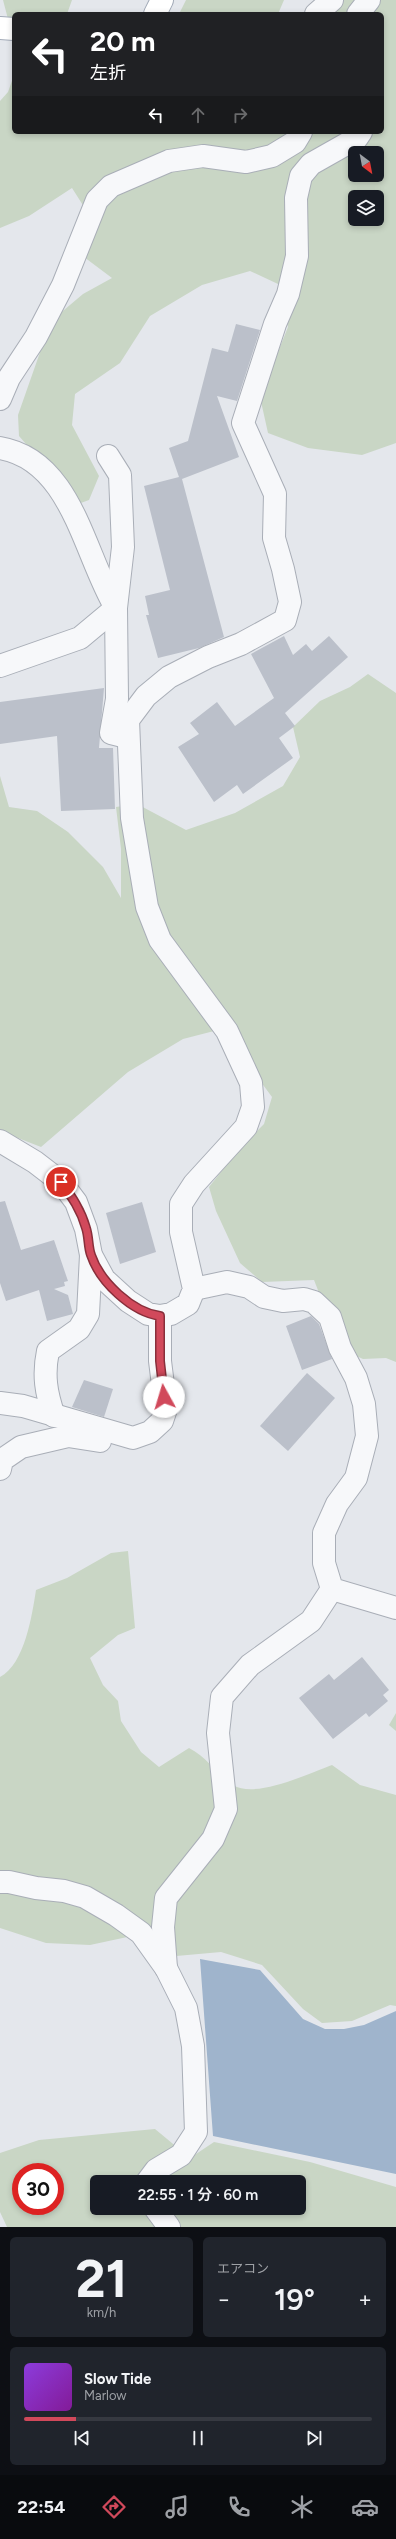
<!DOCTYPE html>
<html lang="ja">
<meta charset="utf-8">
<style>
:root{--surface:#171b24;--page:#20242c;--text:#f1f3f6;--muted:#9ea1a6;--line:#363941;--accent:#d1495b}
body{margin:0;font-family:Figtree,"Noto Sans JP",sans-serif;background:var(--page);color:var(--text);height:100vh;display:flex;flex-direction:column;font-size:15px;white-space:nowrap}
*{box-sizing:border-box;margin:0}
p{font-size:13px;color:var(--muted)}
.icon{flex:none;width:22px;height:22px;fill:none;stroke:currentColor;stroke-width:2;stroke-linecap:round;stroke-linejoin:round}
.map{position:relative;height:2227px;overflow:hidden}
.sheet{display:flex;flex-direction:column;gap:10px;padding:10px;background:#0d0f14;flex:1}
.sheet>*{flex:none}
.top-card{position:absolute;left:12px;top:12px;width:372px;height:122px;border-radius:6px;box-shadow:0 2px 6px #0003;background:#202124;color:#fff;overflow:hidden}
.needle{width:26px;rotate:148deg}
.buttons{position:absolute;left:348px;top:146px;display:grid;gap:8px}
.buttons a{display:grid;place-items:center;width:36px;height:36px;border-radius:6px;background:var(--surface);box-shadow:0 2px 6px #0003;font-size:20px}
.speed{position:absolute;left:12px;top:2163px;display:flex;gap:8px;font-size:20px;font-weight:700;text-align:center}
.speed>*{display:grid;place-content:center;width:52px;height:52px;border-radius:50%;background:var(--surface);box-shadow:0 2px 6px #0003;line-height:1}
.speed .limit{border:6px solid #d22;background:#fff;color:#111}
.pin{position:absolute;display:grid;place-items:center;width:34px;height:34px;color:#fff;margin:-17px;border:2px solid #fff;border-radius:50%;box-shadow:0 1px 4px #0007}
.me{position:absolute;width:44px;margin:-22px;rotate:354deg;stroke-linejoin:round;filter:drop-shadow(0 0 3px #0008)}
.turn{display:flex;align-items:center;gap:14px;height:84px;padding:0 12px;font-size:18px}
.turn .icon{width:52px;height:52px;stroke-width:2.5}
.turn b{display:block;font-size:28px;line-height:34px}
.lanes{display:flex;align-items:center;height:38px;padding:0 12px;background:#0003;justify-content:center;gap:20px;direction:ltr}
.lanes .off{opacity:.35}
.big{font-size:30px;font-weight:600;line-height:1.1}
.sheet .card{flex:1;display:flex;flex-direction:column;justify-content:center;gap:6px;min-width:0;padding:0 14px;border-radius:6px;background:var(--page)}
.sheet .dial{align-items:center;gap:0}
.dial b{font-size:52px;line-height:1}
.song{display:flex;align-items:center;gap:12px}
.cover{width:48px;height:48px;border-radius:6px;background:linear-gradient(135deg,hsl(270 70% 55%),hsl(290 70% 35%))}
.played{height:4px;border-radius:2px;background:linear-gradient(90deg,var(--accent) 15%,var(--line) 15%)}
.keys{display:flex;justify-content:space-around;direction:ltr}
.heat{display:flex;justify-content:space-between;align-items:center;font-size:22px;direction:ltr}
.sheet .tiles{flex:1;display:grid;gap:10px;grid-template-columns:1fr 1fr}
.card:last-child{grid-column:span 2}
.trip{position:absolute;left:90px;top:2175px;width:216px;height:40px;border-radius:6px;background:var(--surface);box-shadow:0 2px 6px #0003;font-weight:600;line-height:40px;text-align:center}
.menu{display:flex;height:64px;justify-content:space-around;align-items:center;background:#090b0e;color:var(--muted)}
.menu .icon{width:28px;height:28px}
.menu .on{color:var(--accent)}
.menu b{font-size:18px;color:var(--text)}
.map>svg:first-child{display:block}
.green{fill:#c9d6c5;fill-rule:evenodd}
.water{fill:#9fb4cc}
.building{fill:#bbc0ca}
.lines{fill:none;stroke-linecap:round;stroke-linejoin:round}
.street-casing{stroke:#a9aeb7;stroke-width:24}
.primary-casing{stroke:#a3abb8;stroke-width:24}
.street{stroke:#f7f8fa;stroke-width:22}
.primary{stroke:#fff;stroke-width:22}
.route-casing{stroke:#882f3b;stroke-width:10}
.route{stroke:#d1495b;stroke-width:7}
</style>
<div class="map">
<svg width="396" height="2227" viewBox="0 0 396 2227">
<rect width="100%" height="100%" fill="#e4e7ec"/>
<g class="green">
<path d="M3,0H72L67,14H14V42Z"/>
<path d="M186,0H284L278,14H179Z"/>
<path d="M319,0H396V443L362,455L308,448L268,433L260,397L288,327L278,284L250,271L202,285L150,316L120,363L75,394L72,425L99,476L89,500L78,504L19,436L18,415L51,321L83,294L112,278L72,248L86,210L72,188L29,216L0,228V101L8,92L14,75V132H382V14H321ZM355,153H377V175H355ZM355,197H377V219H355Z"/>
<path d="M368,674L396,693V1362L386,1358L363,1359L341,1349L314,1280L262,1282L240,1263L216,1211L209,1187L240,1148L264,1124L272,1097L242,1056L214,1031L183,1039L128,1072L41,1147L0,1131V776L9,807L37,811L68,832L103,867L121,898V849L116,807L137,804L186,830L235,813L283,786L300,757L293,727L320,701L350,687Z"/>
<path d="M128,1551L135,1628L118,1635L90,1658L103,1685L118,1701L121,1721L141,1752L159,1767L189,1748C209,1758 217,1776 233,1785C256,1799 307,1774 332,1765L360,1785L396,1795V2006L390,2005L352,2021L322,2023L303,2009L262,1965L221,1952L154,1958L132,1936L90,1945L46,1943L0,1928V1677C25,1664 32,1615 36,1590L67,1578L111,1553Z"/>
<path d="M396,1713V1731L389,1725Z"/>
<path d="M155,2129L190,2158L214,2142L310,2162L396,2187V2227H7L0,2212V2153L39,2140ZM21,2172H55V2206H21ZM97,2182H299V2208H97Z"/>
</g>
<path class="water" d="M200,1959L260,1970L303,2019L325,2029H344L364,2025L396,2011V2174L213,2136Z"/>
<g class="building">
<path d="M236,324L260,330L237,401L217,396L239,457L182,479L224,637L199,648L158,658L146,615H149L145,596L170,590L144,486L179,477L169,448L188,441L212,348L228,352Z"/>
<path d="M284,636L293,655L306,644L312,651L329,636L348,657L285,713L295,726L279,738L293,758L243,794L237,785L214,802L178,747L199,734L190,723L217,702L235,726L274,698L251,654Z"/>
<path d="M104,688L99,748H113L115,809L61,811L57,736L0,744V702Z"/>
<path d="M5,1201L21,1250L54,1240L68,1281L64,1282L65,1286L54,1289L68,1295L73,1314L47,1321L39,1290L6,1301L0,1283V1202Z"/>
<path d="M142,1202L156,1252L120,1264L106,1213Z"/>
<path d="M311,1316L319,1324L332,1359L302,1370L286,1326Z"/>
<path d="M307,1373L335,1398L288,1451L260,1426Z"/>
<path d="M84,1380L113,1389L104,1417L72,1407Z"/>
<path d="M362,1657L389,1690L383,1695L388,1701L369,1717L366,1713L333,1739L299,1698L329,1674L334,1680Z"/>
</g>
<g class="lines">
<defs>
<g id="street">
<path d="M316,14L332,0"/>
<path d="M358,14L369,0"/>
<path d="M0,399L9,378L36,337L63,285L97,200L111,186L169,161L203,156L246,162L272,156L295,142L301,132"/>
<path d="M0,448C72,460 84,555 116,608L80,638L0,666"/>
<path d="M108,456L120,475L123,547L116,608L117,699L111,733L127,737"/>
<path d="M0,1141L35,1162L61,1182L76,1202L86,1229L91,1255L104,1279L128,1301L148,1314L160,1316L171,1314L188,1304L194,1289L181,1232V1204L194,1184L246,1127L253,1107L251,1083L227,1031L160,940L147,907L132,818L128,720L146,696L169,677L208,657L241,644L285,620L290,602L283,569L274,538L275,494L243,423L275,324L288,294L297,256L296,198L301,176L311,164L357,138L361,132"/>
<path d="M194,1289L227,1282L249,1287L264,1297L283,1301L304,1299L314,1302L330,1317L340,1348L356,1378L364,1404L367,1436L356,1478L337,1504L324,1533V1563L332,1589L396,1608"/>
<path d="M0,1403L23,1406L133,1438L150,1432L162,1421L166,1409L160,1361V1316"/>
<path d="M54,1416C46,1393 43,1375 48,1351L79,1329L88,1314L91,1255"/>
<path d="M0,1469L2,1460L21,1447L68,1436L100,1441"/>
<path d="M0,1882H9L36,1888L64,1891L85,1897L116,1915L141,1933L166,1968L186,2008L193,2046L196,2132L181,2155L156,2170L147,2182"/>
<path d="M166,1968L163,1927L166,1898L213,1839L226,1809L218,1733L222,1697L250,1665L311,1621L332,1589"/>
<path d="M155,2208L169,2227"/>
</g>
<g id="primary">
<path d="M155,14L162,0"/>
<path d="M0,28L14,29"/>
</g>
</defs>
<use href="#street" class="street-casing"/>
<use href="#primary" class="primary-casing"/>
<use href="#street" class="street"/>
<use href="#primary" class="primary"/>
</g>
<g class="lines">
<defs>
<path id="route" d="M61,1182C72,1197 81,1210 86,1228C89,1237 88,1247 91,1255C100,1282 132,1312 160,1316V1361L164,1397"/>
</defs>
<use href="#route" class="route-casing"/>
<use href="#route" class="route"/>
</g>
</svg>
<div class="buttons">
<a><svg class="needle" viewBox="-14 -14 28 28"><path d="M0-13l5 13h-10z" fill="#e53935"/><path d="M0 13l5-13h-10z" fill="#9ea1a6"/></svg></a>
<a><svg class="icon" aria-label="layers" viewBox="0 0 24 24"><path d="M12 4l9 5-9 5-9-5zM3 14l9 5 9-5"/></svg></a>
</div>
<div class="speed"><div class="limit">30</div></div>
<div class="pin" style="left:61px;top:1182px;background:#d93025"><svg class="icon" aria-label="arrive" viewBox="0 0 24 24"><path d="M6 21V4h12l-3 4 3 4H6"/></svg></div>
<svg class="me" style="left:164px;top:1397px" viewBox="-20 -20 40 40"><circle r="19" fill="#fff"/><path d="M0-13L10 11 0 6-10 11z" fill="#d1495b"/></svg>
<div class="trip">22:55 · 1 分 · 60 m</div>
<div class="top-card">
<div class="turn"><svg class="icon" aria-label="left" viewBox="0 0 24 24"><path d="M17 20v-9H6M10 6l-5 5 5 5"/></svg><div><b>20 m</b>左折</div></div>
<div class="lanes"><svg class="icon" aria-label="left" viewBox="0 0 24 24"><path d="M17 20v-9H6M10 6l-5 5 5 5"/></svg><svg class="icon off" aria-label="ahead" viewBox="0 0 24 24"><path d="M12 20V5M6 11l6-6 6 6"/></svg><svg class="icon off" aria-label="right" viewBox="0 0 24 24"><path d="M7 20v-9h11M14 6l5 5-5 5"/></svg></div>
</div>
</div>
<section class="sheet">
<div class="tiles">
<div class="card dial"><b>21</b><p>km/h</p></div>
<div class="card"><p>エアコン</p>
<div class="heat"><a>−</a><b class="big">19°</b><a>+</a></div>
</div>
<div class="card">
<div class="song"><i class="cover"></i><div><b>Slow Tide</b><p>Marlow</p></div></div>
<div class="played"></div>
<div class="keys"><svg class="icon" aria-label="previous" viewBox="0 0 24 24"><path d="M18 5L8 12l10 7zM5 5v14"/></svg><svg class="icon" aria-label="pause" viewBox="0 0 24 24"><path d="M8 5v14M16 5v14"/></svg><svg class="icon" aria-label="next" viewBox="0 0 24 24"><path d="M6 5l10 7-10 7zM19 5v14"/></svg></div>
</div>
</div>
</section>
<nav class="menu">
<b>22:54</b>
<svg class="icon on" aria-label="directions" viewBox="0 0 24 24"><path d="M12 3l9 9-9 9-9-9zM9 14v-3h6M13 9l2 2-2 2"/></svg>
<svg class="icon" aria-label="music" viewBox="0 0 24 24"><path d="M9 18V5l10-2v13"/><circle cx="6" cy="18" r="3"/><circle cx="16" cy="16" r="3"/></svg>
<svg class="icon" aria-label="phone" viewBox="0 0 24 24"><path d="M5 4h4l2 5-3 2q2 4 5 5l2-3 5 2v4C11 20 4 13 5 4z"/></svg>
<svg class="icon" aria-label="climate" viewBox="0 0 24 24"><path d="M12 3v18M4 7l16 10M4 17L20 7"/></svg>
<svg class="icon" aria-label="car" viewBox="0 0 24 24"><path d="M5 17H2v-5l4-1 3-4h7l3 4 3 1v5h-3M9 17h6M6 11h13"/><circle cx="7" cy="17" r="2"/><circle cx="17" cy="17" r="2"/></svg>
</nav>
